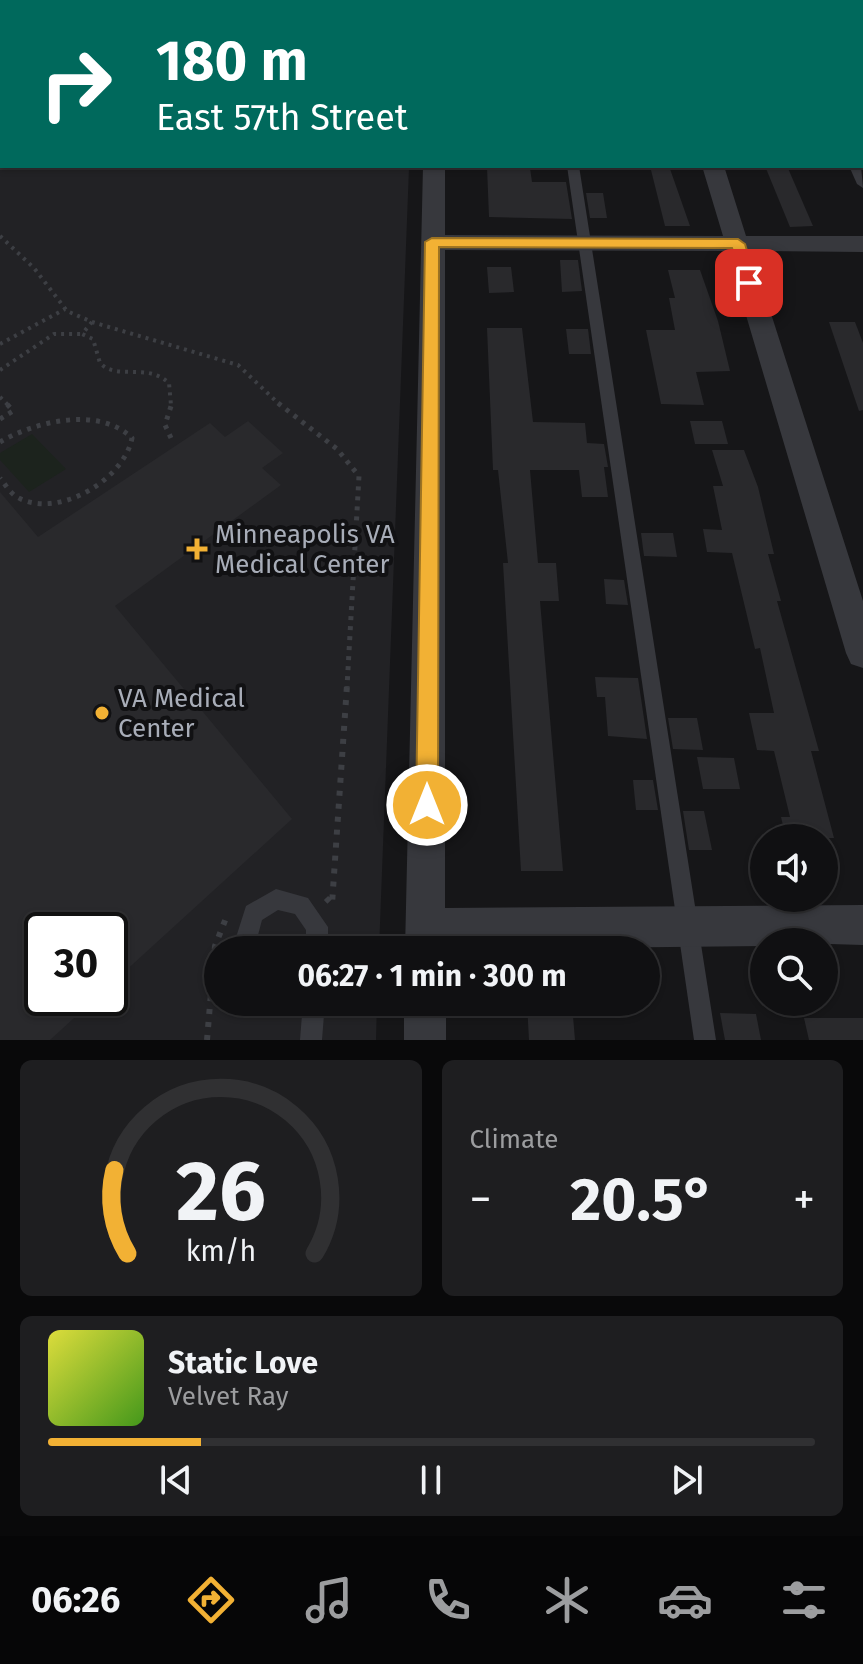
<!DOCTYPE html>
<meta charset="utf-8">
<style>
:root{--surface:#101012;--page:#1e1e20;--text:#f1f3f6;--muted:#9c9d9f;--line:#303032;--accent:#f2b134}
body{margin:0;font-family:"Fira Sans",sans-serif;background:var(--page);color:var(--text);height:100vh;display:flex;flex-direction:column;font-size:30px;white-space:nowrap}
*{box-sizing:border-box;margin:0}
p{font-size:26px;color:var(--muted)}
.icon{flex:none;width:44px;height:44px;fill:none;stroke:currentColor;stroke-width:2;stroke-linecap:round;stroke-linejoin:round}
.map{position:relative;height:1040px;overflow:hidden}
.panel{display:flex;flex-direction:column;gap:20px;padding:20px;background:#09090a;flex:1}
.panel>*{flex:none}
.hud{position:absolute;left:0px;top:0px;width:864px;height:168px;box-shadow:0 2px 6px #0004,0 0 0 2px var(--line);background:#00695c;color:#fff;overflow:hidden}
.buttons{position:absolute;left:750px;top:824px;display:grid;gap:16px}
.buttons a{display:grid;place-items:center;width:88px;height:88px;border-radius:50%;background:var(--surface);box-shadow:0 2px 6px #0004,0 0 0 2px var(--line);font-size:40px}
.speed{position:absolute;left:24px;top:912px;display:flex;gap:16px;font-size:40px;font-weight:700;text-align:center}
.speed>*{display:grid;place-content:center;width:104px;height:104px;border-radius:50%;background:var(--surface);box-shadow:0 2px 6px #0004,0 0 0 2px var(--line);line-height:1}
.speed .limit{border:4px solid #111;border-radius:12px;background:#fff;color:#111}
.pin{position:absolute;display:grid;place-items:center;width:68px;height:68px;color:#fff;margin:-34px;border-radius:16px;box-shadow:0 4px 12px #0006}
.me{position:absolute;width:88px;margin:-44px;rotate:0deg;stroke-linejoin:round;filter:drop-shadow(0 0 6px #0008)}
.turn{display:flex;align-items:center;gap:28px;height:168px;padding:0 24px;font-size:36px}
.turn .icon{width:104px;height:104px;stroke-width:2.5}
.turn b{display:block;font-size:56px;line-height:68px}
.big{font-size:60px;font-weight:700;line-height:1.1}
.panel .widget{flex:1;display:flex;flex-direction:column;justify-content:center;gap:12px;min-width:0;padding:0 28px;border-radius:12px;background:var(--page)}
.panel .dial{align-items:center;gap:0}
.dial svg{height:208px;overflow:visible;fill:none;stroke:var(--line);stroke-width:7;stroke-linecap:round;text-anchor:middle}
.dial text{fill:var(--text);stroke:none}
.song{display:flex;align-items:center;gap:24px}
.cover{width:96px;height:96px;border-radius:12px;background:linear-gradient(135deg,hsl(60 70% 55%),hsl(100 70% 35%))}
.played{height:8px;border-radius:4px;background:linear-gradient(90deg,var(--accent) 20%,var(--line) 20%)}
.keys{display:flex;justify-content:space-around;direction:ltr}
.heat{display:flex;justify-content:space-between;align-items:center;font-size:44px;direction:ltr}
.panel .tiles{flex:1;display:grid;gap:20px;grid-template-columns:1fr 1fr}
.widget:last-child{grid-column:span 2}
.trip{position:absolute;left:204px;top:936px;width:456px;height:80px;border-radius:40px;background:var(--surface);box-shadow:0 2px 6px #0004,0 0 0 2px var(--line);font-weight:700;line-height:80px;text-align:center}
.tabs{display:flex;height:128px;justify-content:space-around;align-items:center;background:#060607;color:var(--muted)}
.tabs .icon{width:56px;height:56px}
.tabs .selected{color:var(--accent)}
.tabs b{font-size:36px;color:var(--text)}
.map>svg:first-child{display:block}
.built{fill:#222225;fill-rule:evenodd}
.green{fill:#1c231d}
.building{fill:#29292c}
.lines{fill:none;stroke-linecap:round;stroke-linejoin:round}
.path-far2{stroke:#3d3f44;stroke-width:4;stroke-dasharray:3 5;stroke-linecap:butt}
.path-far1{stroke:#3d3f44;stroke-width:5;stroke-dasharray:4 6;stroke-linecap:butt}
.path{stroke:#3d3f44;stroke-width:6;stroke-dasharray:5 8;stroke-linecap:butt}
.lane{fill:#37383d;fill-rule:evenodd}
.street{fill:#37383d;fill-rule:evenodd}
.highway{fill:#63666e;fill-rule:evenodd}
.route{fill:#f2b134;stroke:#9d7322;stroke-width:2}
.poi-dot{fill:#f2b134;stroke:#111113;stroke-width:3}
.labels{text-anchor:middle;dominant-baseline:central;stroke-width:8;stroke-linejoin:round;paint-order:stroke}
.poi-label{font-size:26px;fill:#a8adb8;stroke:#111113;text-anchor:start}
</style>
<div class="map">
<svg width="863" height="1040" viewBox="0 0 863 1040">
<rect width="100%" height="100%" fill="#161618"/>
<path class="built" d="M0,166L409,168L379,950H218V1002H377L376,1040H0ZM42,930H110V998H42Z"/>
<g class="green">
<path d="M2,83V166L409,168L0,166Z"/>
<path d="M32,434L66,469L29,492L0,460V453Z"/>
</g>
<g class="building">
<path d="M650,166H669L690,226H665Z"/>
<path d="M765,166H787L813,226L790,227Z"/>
<path d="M487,167L530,168L532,182H566L572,219L489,217Z"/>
<path d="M586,193H603L607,218H590Z"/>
<path d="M560,260H578L582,291L562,292Z"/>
<path d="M487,267H511L514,292L489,293Z"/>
<path d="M668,270H700L718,321L730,371L696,372L704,405L661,404L646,330H675L669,298H675Z"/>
<path d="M829,322H855L863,343V410L859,411Z"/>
<path d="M487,328H522L533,422L585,423L587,443L604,444L608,467H604L608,497H582L579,470H530L538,563H556L559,601H540L563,871H521L503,563H508L498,470H493Z"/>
<path d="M566,329H588L591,354H569Z"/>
<path d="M248,421L283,453L262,468L281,485L115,606L292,819L110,985V930H42V998H96L50,1040H0V492L38,537L210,423L225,437Z"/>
<path d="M690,421H722L728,444H695Z"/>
<path d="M712,450H744L758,487L774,554H768L781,601H777L819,751H811L834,838H786L781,817H790L774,751L757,750L749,713H774L760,648L755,649L732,553L707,552L703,529L722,530L713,486H723Z"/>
<path d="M641,533H673L677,557L644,556Z"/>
<path d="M604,579L624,580L628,605L606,604Z"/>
<path d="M595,677L638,678L647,739L608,736L605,697H597Z"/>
<path d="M668,718H697L703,750L673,749Z"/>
<path d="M697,757L734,758L740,789H703Z"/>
<path d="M633,780H653L658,810H636Z"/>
<path d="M683,811H704L712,850H689Z"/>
<path d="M527,1003L572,1004L575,1040H529Z"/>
<path d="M720,1013L756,1014L761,1040H725Z"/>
<path d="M804,1018H863V1040H809Z"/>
</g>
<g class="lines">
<g class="path-far2">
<path d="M0,236L34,268L67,311L92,322L238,365L280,405"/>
<path d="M92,322L82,334L93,339L100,363C117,381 146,362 169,383L171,405"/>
<path d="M0,344L65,309"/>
<path d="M0,370L54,334H82"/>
<path d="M0,397L8,405"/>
</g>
<g class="path-far1">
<path d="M278,403L337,449L359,476L347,687"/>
<path d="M0,419L13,411L6,403"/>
<path d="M171,438L165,425L172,403"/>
<path d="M0,442C36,421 99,406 132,438C124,480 57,520 17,497C10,493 5,484 0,478"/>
</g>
<g class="path">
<path d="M326,898L332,904L347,685"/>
<path d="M207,1040L215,946L228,913"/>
</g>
<g class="lane">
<path d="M567,166H579L716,1040H694Z"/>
<path d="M849,166H861L863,188L857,184Z"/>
<path d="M276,889L308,898L328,927V950H306V930L295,914L278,910L262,920L254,950H232L246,906Z"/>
<path d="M303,1002H325L322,1040H300Z"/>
</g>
<g class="street">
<rect x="862" y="21" width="1" height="10"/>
<path d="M423,166H445V235L723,236L702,166H724L746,236H863V252L751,251L863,601V668L851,664L846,653L727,251L445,250V908L863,905V945L764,942V946L405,950Z"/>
<rect x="404" y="1002" width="42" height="38"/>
</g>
<g class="highway">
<path d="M162,0H223L160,2Z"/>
<path d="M473,0H620L471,2Z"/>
<rect x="0" y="14" width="2" height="16"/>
<rect x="0" y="48" width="2" height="16"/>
</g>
</g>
<path class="route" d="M432,238L738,239L745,244L757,283L754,287H744L732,248L439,247L438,805L435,813L427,817L419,813L416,805L425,242Z"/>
<g class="poi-dot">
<path d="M193 537h8v8h8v8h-8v8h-8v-8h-8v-8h8z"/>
<circle cx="102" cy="713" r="8"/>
</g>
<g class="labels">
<g class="poi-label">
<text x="215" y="534">Minneapolis VA<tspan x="215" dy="30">Medical Center</tspan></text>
<text x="118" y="698">VA Medical<tspan x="118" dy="30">Center</tspan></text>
</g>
</g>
</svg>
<div class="buttons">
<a><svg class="icon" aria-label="sound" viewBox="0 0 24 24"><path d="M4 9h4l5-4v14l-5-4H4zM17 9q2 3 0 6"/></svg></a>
<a><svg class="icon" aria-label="search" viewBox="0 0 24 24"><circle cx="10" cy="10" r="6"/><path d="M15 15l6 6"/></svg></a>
</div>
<div class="speed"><div class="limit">30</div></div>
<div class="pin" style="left:749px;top:283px;background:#d93025"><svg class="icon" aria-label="arrive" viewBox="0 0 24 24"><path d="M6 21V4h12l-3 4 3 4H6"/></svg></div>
<svg class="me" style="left:427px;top:805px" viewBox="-20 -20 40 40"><circle r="17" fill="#f2b134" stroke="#fff" stroke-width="3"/><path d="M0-11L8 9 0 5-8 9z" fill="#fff"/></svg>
<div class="trip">06:27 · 1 min · 300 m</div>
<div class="hud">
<div class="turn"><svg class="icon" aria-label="right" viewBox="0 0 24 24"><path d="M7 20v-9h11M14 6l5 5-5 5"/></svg><div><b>180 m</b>East 57th Street</div></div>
</div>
</div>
<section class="panel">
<div class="tiles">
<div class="widget dial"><svg viewBox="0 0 100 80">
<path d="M14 69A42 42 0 1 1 86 69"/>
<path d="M14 69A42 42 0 0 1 9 37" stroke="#f2b134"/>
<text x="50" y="56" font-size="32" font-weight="700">26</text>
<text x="50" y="72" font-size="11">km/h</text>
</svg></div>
<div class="widget"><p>Climate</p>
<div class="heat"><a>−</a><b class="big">20.5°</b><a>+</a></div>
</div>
<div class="widget">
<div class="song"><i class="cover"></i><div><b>Static Love</b><p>Velvet Ray</p></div></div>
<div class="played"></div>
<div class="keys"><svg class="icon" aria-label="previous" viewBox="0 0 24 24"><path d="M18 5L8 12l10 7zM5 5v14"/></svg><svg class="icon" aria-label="pause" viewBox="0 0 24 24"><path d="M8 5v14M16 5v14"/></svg><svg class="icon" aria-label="next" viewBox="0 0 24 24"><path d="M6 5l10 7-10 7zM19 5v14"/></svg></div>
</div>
</div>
</section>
<nav class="tabs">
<b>06:26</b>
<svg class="icon selected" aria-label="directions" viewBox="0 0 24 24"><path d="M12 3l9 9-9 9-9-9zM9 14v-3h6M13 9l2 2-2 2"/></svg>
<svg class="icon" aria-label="music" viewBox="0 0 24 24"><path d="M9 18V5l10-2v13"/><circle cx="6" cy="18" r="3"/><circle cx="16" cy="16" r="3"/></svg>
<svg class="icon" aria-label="phone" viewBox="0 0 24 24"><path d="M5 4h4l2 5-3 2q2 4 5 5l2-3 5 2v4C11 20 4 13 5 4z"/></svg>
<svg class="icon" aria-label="climate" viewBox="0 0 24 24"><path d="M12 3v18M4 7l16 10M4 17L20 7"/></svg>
<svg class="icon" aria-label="car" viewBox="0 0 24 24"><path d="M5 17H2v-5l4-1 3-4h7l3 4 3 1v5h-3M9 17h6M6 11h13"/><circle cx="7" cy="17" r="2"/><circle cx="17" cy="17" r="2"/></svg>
<svg class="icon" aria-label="filters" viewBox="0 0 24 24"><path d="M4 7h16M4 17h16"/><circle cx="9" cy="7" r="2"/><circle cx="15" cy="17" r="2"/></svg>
</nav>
